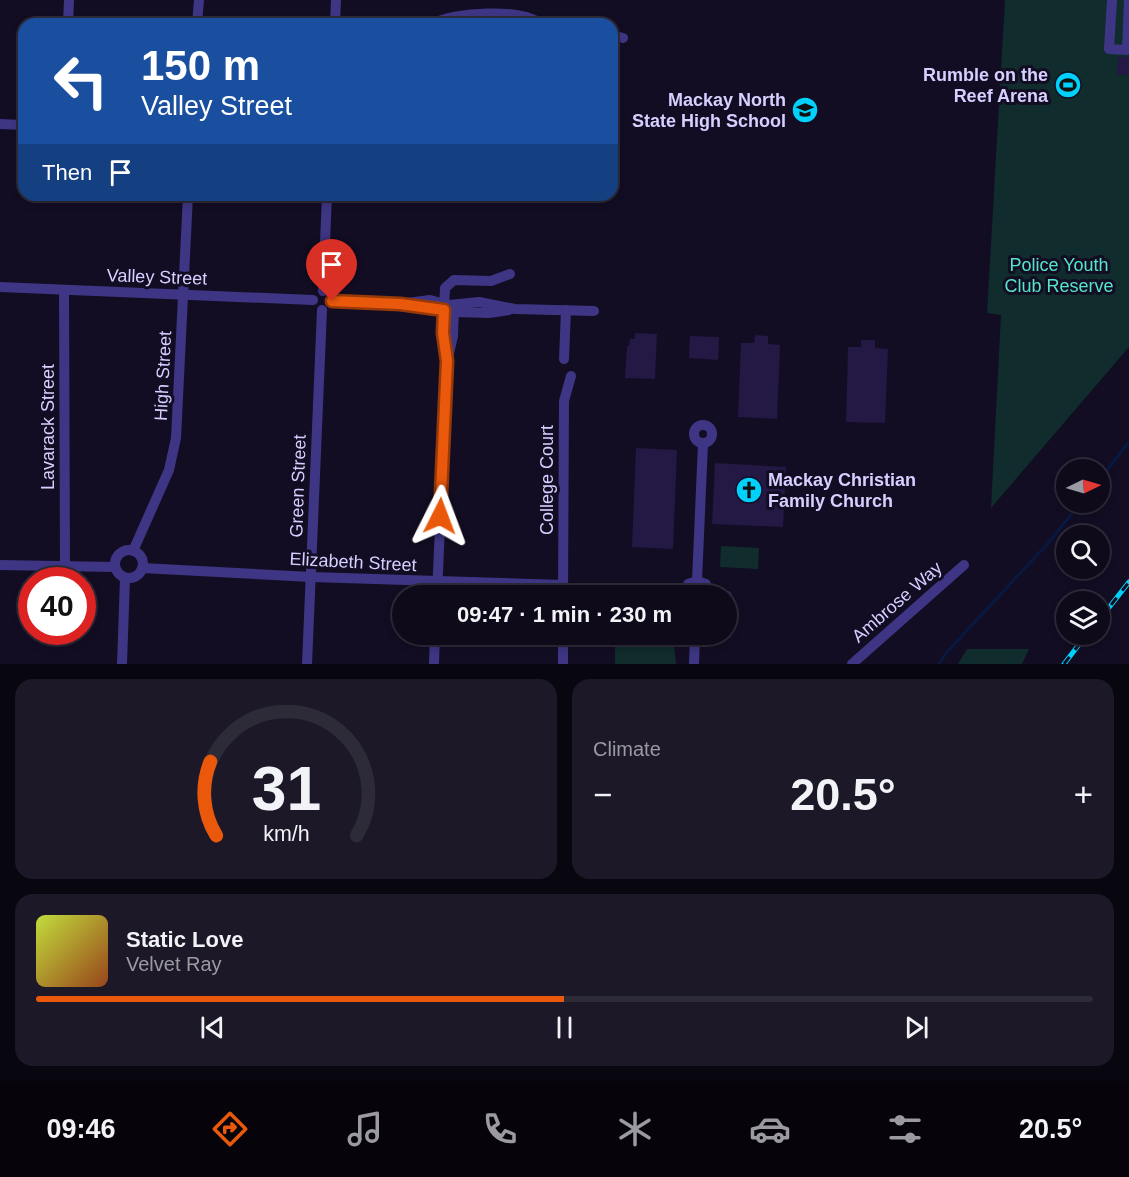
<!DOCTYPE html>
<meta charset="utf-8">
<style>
:root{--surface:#0e0a1a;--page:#1c1827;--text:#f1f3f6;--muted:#9b9aa2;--line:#2e2b39;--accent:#ea580c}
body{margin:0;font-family:Arial,sans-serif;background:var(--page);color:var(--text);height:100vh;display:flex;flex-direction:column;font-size:22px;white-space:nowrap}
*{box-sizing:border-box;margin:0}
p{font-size:20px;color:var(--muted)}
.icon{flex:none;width:33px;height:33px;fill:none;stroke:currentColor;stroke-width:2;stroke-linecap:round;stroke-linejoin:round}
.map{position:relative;height:664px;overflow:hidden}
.sheet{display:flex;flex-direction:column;gap:15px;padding:15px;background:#08060e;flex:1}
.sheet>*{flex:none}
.hud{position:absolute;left:18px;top:18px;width:600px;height:183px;border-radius:18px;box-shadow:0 3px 9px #0003,0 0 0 2px var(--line);background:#1a4fa0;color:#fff;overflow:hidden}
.needle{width:39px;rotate:85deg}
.fabs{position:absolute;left:1056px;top:459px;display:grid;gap:12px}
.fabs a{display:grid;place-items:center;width:54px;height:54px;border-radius:50%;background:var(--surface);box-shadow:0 3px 9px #0003,0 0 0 2px var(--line);font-size:30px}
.speed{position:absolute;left:18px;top:567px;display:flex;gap:12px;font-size:30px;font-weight:700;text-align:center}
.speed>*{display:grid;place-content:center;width:78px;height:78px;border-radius:50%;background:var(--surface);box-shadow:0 3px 9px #0003,0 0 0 2px var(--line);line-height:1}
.speed .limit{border:9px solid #d22;background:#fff;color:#111}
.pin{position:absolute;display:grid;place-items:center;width:51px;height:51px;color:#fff;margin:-62px -26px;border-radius:50% 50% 50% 0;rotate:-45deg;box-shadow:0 0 6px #0007}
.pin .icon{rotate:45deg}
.me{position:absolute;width:66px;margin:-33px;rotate:3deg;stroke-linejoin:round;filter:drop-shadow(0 0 4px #0008)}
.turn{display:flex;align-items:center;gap:21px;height:126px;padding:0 24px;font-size:27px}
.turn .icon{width:78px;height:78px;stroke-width:2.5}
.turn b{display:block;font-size:42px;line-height:51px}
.then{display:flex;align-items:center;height:57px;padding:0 24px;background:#0003;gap:12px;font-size:22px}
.big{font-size:45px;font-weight:700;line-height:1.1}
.sheet .tile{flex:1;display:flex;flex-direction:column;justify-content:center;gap:9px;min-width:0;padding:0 21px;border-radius:18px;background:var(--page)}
.sheet .dial{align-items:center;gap:0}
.dial svg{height:156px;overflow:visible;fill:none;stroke:var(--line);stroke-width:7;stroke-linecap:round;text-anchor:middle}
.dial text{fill:var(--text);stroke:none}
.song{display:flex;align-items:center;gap:18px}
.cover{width:72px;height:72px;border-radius:9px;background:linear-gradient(135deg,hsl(70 70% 55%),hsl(20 70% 35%))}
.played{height:6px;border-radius:3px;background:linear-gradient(90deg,var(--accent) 50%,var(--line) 50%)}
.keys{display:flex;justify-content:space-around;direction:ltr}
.heat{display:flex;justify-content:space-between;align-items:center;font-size:33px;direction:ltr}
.sheet .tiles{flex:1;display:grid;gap:15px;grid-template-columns:1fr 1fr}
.tile:last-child{grid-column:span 2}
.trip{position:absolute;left:392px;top:585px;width:345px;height:60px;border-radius:30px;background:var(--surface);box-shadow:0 3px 9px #0003,0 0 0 2px var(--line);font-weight:700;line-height:60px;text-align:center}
.menu{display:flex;height:96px;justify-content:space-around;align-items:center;background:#06040a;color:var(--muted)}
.menu .icon{width:42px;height:42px}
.menu .active{color:var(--accent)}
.menu b{font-size:27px;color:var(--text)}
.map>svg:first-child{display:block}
.green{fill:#102c2d}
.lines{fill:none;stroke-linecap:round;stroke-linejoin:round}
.stream{stroke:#071941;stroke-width:3}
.building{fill:#241845}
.minor{stroke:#3e3684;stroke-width:10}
.rail-casing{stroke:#00d1fa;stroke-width:5}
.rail{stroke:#120d23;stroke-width:3;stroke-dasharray:9;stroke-linecap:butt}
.route-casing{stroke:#983908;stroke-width:15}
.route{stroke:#ea580c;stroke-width:10}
.labels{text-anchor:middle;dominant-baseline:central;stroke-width:6;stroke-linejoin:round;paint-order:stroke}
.poi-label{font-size:18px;font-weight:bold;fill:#d7cfff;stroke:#120d23;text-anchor:end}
.park-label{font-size:18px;fill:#56e4c9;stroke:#120d23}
.street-label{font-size:18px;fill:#d7cfff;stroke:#120d23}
</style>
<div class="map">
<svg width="1129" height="664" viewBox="0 0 1129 664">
<rect width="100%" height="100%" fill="#120d23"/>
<g class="green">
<path d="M1005,0H1129V347L991,508L1001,315L987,313Z"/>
<path d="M721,546L759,548L758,569L720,567Z"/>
<path d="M615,635H673L676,664H615Z"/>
<path d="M967,649H1029L1022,664H958Z"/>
</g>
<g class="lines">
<g class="stream">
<path d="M1100,479L1129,442"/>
<path d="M939,664L946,653L1051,540L1081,502"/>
</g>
</g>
<g class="building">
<path d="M1118,57H1129V75H1117Z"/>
<path d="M635,333L657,334L655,379L625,378L627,346H629L630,339H635Z"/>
<path d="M755,335L768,336V344L780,345L777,419L738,417L741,343H754Z"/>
<path d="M690,336L719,337L718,360L689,358Z"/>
<path d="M861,340H875V348L888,349L885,423L846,422L848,347H861Z"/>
<path d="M636,448L677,450L673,549L632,547Z"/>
<path d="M715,463L786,467L783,527L712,524Z"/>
</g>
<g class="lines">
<g class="minor">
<path d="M1112,0L1109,49L1127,50L1129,0"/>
<path d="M68,24L69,0"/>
<path d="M197,24L199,0"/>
<path d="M335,24L336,0"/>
<path d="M432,24C454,12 521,8 541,24"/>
<path d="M612,35L623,38"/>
<path d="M0,124L24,125"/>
<path d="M0,287L313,300"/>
<path d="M64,290L65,565"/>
<path d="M323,291L327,195"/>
<path d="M332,301L400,304L430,300L449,305L479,302L515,309L594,311"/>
<path d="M454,312L489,313L509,310"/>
<path d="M448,358L453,336L454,306"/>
<path d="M564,359L566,310"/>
<circle cx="703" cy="434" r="9"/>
<circle cx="129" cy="564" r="14"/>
<path d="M133,551L169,470L176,438L188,195"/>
<path d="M0,565L115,567"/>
<path d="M142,568L311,577L563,585"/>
<path d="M697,581L703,443"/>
<path d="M669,595H684"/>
<path d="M437,596L447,361L443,333L445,288L454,280L491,281L510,274"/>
<path d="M563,596L564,401L571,376"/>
<path d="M684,596L688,584L697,581L706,584L710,596"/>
<path d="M726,596H727"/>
<path d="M122,664L125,578"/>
<path d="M307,664L322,310"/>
<path d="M434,664L435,634"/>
<path d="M563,664V634"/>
<path d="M694,664L695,634"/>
<path d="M852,664L964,565"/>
</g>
<defs>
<g id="rail">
<path d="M1100,619L1129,582"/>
<path d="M1064,664L1087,634"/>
</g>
</defs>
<use href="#rail" class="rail-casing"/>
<use href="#rail" class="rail"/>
</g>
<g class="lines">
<defs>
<path id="route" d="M332,301L400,304L444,310L443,333L447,361L440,516"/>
</defs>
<use href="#route" class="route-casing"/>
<use href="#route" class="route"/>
</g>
<defs>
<symbol id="stadium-disc" viewBox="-11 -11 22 22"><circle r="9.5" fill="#00d1fa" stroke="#120d23"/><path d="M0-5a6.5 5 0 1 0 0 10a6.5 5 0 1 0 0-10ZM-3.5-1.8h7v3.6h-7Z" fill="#111"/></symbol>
<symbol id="school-disc" viewBox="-11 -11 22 22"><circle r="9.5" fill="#00d1fa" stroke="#120d23"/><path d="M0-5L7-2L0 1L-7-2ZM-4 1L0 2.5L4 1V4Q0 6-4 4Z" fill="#111"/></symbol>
<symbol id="church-disc" viewBox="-11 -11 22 22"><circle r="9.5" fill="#00d1fa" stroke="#120d23"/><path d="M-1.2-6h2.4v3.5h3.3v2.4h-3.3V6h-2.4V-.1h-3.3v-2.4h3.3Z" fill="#111"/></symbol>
</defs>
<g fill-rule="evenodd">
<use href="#stadium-disc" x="1053" y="70" width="30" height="30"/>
<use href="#school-disc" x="790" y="95" width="30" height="30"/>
<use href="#church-disc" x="734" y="475" width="30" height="30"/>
</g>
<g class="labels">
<g class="poi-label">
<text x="1048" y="75">Rumble on the<tspan x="1048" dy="21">Reef Arena</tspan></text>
<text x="786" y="100">Mackay North<tspan x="786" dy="21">State High School</tspan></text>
<text x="768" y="480" text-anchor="start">Mackay Christian<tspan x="768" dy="21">Family Church</tspan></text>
</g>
<g class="park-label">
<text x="1059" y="265">Police Youth<tspan x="1059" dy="21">Club Reserve</tspan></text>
</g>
<g class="street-label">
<text transform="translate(157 277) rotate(2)">Valley Street</text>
<text transform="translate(163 376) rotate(-87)">High Street</text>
<text transform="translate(48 427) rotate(-90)">Lavarack Street</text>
<text transform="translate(547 480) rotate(-90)">College Court</text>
<text transform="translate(298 486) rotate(-88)">Green Street</text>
<text transform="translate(353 562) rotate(3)">Elizabeth Street</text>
<text transform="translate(897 602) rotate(-41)">Ambrose Way</text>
</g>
</g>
</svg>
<div class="fabs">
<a><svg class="needle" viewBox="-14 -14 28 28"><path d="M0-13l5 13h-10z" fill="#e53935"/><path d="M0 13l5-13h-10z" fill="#9b9aa2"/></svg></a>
<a><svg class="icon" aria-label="search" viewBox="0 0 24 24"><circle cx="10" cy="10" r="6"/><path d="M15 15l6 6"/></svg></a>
<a><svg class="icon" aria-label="layers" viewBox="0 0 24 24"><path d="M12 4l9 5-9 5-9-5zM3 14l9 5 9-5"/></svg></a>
</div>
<div class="speed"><div class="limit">40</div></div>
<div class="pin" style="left:332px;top:301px;background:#d93025"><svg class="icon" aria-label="arrive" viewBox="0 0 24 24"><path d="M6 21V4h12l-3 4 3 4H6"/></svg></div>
<svg class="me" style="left:440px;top:516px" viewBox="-20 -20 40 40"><path d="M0-17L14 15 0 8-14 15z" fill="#ea580c" stroke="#fff" stroke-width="4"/></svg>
<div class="trip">09:47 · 1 min · 230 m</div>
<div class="hud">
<div class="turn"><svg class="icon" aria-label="left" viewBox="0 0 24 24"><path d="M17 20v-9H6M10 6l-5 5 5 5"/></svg><div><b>150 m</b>Valley Street</div></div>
<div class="then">Then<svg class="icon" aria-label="arrive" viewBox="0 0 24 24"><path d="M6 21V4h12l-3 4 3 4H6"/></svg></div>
</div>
</div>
<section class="sheet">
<div class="tiles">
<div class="tile dial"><svg viewBox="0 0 100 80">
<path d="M14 69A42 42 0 1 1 86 69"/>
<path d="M14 69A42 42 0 0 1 11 31" stroke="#ea580c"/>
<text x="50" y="56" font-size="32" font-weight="700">31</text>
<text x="50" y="72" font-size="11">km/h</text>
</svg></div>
<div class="tile"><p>Climate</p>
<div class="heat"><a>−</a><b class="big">20.5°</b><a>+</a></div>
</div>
<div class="tile">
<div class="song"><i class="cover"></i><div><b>Static Love</b><p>Velvet Ray</p></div></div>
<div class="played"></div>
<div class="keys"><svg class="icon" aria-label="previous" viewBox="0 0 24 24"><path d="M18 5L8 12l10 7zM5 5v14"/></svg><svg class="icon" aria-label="pause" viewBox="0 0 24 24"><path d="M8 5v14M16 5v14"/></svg><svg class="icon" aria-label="next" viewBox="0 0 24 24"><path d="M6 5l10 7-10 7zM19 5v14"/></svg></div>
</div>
</div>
</section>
<nav class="menu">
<b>09:46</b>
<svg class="icon active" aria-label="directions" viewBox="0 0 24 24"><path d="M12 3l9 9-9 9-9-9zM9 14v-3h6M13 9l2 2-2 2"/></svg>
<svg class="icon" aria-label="music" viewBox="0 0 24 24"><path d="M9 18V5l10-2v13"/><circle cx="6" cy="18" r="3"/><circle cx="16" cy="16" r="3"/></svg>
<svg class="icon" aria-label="phone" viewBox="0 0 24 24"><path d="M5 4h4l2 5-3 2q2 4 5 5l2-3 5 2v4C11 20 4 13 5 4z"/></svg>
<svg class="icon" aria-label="climate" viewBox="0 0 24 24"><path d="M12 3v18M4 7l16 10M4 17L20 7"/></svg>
<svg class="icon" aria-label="car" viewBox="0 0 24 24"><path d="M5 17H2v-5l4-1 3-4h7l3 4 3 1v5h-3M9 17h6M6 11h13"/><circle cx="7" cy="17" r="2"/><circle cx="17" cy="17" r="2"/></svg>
<svg class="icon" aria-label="filters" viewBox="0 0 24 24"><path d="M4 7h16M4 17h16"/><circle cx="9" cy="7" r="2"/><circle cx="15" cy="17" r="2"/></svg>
<b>20.5°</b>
</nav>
